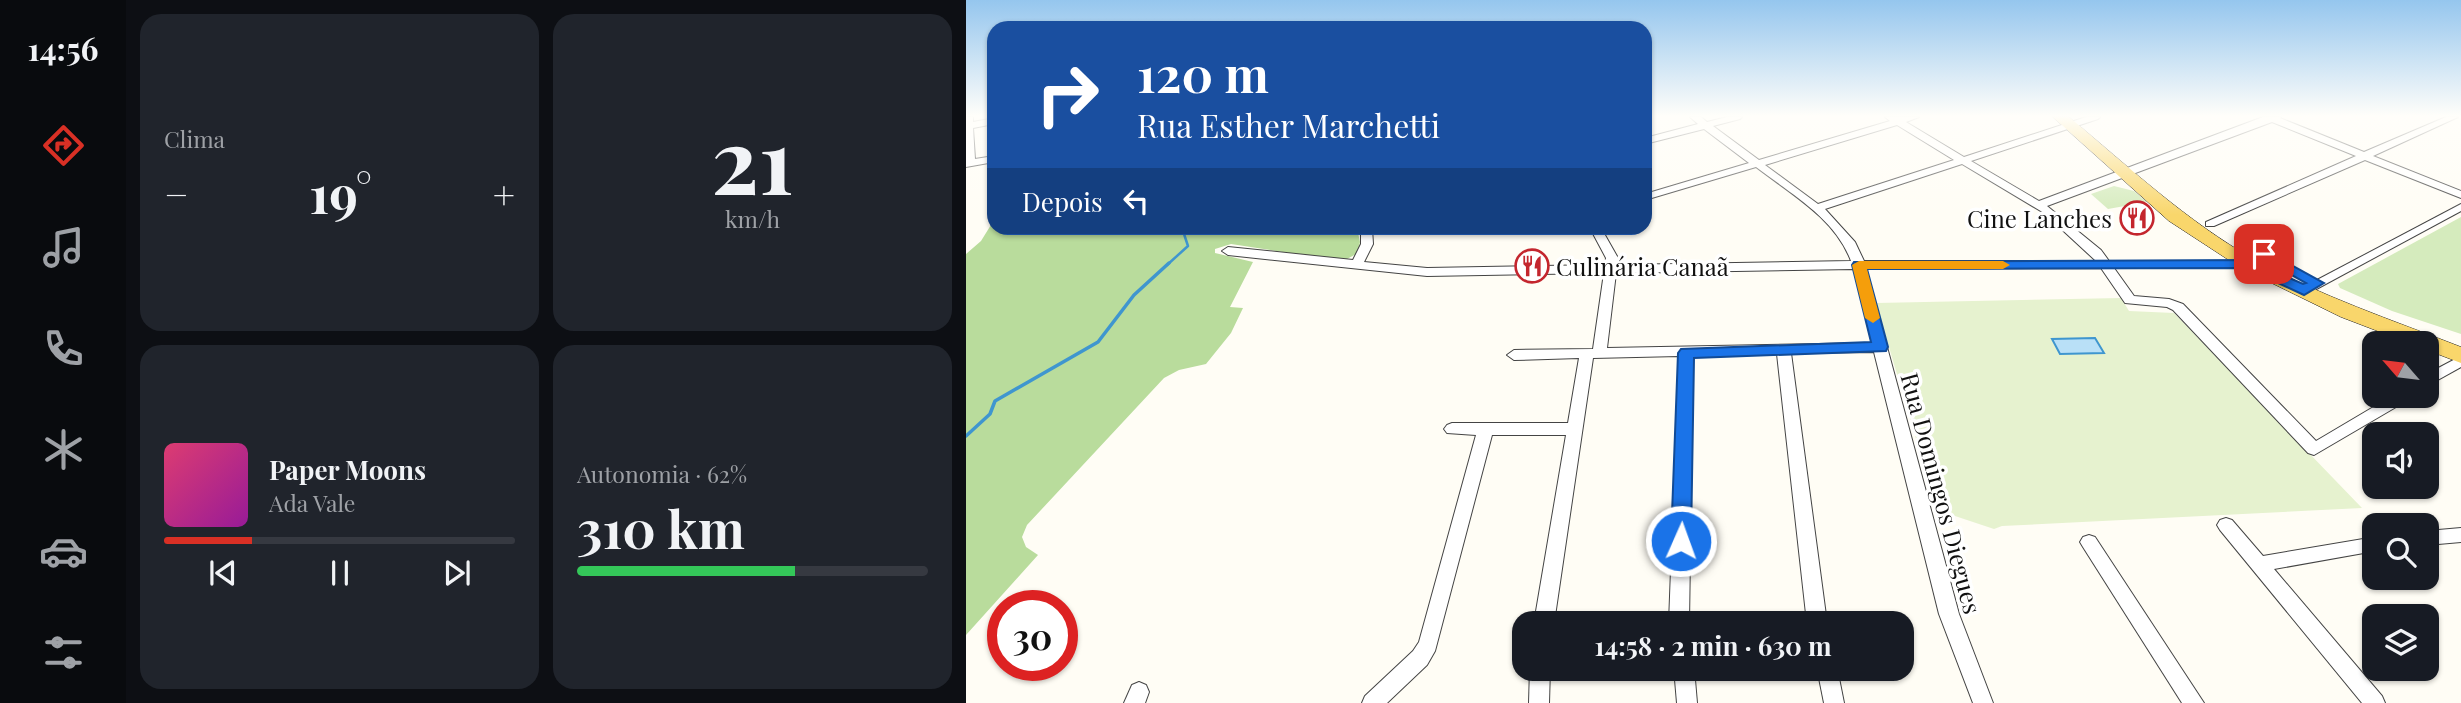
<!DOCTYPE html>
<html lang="pt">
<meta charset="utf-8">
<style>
:root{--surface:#171b24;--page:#20242c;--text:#f1f3f6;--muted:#9ea1a6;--line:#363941;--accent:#d93025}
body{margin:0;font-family:"Playfair Display",serif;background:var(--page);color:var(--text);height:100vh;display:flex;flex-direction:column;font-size:26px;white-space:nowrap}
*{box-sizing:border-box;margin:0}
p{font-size:23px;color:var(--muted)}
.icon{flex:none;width:38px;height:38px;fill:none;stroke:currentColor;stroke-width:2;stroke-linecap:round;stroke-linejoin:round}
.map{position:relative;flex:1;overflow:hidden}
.side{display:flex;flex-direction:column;gap:14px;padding:14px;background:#0d0f14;width:840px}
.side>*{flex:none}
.hud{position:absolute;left:21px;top:21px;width:665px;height:214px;border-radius:21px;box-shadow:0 2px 5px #0004;background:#1a4fa0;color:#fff;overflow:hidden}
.needle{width:46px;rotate:298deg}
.fabs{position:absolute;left:1396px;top:331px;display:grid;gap:14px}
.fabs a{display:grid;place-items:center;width:77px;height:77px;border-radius:14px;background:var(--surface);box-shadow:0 2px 5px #0004;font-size:35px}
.speed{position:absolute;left:21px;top:590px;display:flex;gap:14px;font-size:35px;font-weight:700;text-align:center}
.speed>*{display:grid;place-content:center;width:91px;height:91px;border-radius:50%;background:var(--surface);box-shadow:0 2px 5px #0004;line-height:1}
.speed .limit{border:10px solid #d22;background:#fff;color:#111}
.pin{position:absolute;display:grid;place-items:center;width:60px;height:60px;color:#fff;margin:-30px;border-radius:14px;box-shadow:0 4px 10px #0006}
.me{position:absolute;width:77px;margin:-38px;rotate:2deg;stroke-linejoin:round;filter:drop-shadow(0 0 5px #0008)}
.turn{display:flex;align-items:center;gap:24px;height:147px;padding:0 35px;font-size:32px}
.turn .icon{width:91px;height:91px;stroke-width:2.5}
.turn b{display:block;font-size:49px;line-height:60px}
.then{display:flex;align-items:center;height:66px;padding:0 35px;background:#0003;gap:14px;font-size:26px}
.big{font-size:52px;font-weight:700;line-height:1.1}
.side .card{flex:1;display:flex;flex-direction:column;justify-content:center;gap:10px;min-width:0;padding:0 24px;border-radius:21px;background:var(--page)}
.side .dial{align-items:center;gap:0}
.dial b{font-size:91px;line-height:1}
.song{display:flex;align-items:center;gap:21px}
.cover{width:84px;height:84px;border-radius:10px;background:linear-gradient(135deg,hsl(340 70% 55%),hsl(300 70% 35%))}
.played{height:7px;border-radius:4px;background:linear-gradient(90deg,var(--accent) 25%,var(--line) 25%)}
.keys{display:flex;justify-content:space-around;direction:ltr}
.heat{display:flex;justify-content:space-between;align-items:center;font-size:38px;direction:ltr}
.charge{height:10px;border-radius:5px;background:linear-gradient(90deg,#34c759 62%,var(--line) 0)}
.side .tiles{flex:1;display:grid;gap:14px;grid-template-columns:repeat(2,1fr)}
.trip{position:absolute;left:546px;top:611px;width:402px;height:70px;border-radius:21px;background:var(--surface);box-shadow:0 2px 5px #0004;font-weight:700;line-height:70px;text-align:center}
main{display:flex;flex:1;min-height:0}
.dock{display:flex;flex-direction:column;width:126px;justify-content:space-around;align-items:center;background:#090b0e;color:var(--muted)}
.dock .icon{width:49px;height:49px}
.dock .current{color:var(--accent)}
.dock b{font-size:32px;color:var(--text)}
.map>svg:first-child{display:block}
.green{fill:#d5ebbd}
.forest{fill:#b9dc9c}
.pitch{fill:#e6f2cf}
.water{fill:#b9e0f7;stroke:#3f96cf;stroke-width:2}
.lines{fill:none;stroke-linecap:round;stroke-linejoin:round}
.stream-far1{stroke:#3f96cf;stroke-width:2.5}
.stream{stroke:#3f96cf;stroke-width:3.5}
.street-casing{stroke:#444;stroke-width:2}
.primary-casing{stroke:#222;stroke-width:1}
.street{fill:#fff;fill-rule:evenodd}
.primary{fill:#f9d66b;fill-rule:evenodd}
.route{fill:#1a73e8;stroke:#114b97;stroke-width:2}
.slow{fill:#f59e0b}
.labels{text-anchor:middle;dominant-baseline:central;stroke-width:7;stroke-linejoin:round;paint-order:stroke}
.poi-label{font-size:24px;fill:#111;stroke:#fff;text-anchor:end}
.street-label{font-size:24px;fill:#111;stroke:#fff}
</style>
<main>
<nav class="dock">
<b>14:56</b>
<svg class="icon current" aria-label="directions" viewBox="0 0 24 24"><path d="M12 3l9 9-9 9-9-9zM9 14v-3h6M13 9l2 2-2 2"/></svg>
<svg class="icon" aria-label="music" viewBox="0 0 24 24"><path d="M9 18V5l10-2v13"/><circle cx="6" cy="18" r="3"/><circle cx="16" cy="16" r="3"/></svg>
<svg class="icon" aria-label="phone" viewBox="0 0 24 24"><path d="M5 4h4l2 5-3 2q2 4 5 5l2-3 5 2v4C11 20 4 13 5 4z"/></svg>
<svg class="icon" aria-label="climate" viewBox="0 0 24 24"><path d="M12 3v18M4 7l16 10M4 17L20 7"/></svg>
<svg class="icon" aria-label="car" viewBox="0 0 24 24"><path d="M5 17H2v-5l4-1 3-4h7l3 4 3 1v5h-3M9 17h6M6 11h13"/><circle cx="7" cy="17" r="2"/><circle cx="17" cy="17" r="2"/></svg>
<svg class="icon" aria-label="filters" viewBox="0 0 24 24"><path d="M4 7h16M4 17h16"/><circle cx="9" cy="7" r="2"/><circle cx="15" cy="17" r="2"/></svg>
</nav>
<section class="side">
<div class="tiles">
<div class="card"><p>Clima</p>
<div class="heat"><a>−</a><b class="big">19°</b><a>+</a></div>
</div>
<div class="card dial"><b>21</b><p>km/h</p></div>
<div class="card">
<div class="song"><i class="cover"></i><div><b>Paper Moons</b><p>Ada Vale</p></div></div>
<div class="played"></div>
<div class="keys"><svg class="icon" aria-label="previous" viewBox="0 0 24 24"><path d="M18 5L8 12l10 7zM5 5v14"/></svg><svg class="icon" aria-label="pause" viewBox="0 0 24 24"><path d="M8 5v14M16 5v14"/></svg><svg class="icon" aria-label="next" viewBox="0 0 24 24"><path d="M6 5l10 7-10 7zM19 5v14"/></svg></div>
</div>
<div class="card"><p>Autonomia · 62%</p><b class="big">310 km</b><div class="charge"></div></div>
</div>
</section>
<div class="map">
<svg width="1495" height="703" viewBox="0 0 1495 703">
<rect width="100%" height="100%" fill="#fffdf5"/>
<g class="green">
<path d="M1148,186L1168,191L1181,202L1142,209L1125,194Z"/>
<path d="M1495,217V334L1426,311L1374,288L1372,284Z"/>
</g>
<path class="forest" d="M28,220V228H391L394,242L392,253L381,259L368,260L265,244L249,249V253L287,262L264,307L277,308L265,333L240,364L213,370L198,378L61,525L56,537L60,547L72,555L0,635V254L15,241Z"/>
<path class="pitch" d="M1155,298L1163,311L1208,313L1396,508L1036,526L1028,529L971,510L910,303Z"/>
<path class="water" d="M1129,338L1138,353L1094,354L1086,339Z"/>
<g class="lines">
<path class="stream-far1" d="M198,228L218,234L222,246L201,265"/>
<path class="stream" d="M0,436L24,414L29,401L132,342L168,295L203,263"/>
<defs>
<g id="street">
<path d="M0,117H7V122L28,118V124L7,128L9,159L28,156V162L0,167Z"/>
<path d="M724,117H735L741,122L761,117H776L774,119L747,126L793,160L924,121L919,117H953L940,122L998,157L1120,117H1134L1132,119L1005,161L1073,201L1297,117H1315L1314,118L1398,152L1480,117H1492L1407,156L1495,191V198L1399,160L1248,226H1240V222L1390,156L1306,122L1081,206L1135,250L1143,261H1286L1288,264L1286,267L1282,268H1148L1168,296L1203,299L1217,304L1350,441L1426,396H1444L1442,400L1348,455L1342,453L1207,310L1201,307L1159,303L1135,268L900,269L993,614L1027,703H1007L973,614L908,352L825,353L861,623H841L811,354L727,356L723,623H703L713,356L627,358L588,623H568L600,435H526L469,651L461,665L421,703H396L399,696L447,651L453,642L510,435L481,433L478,429L481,425L486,423H602L613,358L548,360L541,355L548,350L627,349L638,273L461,276L262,255L256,251L262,247L387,260L395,244V228H406L407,244L398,262L461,268L639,265L640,258L624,228H635L652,258L651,265L885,261C869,218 825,194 790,167L679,200V194L783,163L738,129L679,144V138L732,124ZM931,125L988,160L852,204L799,165ZM996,164L1078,213L1130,261H898L889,242L859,209ZM888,269L906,343L641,348L650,273Z"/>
<path d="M1495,204V211L1343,293L1338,294L1332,290Z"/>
<path d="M1495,356V367L1461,386V374Z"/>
<path d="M1260,518L1266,520L1297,556L1409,537V551L1308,569L1416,696L1419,703H1396L1254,530L1251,525L1254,520Z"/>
<path d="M1495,528V542L1461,545V531Z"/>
<path d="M1123,535L1129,537L1238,703H1216L1117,547L1114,542L1117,537Z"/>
<path d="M564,668H584L583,703H563Z"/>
<path d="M708,668H728L731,703H711Z"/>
<path d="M851,668H871L878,703H858Z"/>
<path d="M173,682L180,685L183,692L179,703H158L166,685Z"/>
</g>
<path id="primary" d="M1087,117H1103C1163,167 1220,221 1289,260C1354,296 1426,320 1495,347V363L1461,350V343H1443L1375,317L1275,268L1203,221Z"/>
</defs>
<use href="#street" class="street-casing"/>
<use href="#primary" class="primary-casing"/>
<use href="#street" class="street"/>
<use href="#primary" class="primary"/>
</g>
<linearGradient id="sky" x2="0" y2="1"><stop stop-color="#95c6ee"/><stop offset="0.54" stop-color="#fffefa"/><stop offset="1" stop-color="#fffefa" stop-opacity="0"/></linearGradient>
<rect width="1495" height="215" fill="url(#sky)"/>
<path class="route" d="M1298,250L1358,283L1338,295L1280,268L901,269L922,347L920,351L728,358L725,541L722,547L715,550L708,547L705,541L712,353L715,349L905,342L886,265L888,262L1282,260L1337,284L1340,283L1293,257V251Z"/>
<path class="slow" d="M893,261H1037L1044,265L1037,269H901L914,318L907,323L899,318L886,265Z"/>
<defs>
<symbol id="restaurant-ring" viewBox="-11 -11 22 22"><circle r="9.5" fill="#fff" stroke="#c4262e" stroke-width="1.5"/><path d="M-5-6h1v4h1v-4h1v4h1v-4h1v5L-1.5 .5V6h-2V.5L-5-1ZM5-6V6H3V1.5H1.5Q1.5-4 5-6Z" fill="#c4262e"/></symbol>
</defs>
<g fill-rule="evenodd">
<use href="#restaurant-ring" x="1152" y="199" width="38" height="38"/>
<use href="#restaurant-ring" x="547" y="247" width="38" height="38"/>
</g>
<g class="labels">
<g class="poi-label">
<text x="1146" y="218">Cine Lanches</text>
<text x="590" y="266" text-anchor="start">Culinária Canaã</text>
</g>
<g class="street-label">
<text transform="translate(976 493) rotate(75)">Rua Domingos Diegues</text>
</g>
</g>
</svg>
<div class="fabs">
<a><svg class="needle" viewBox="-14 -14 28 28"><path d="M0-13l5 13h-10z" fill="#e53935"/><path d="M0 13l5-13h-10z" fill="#9ea1a6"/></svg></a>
<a><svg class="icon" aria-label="sound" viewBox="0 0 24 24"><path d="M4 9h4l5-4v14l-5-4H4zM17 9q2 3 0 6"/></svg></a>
<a><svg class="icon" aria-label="search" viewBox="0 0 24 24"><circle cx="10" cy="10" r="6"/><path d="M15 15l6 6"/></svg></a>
<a><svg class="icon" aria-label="layers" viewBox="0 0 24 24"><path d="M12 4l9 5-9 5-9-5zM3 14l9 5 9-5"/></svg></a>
</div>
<div class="speed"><div class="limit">30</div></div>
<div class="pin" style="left:1298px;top:254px;background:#d93025"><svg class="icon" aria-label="arrive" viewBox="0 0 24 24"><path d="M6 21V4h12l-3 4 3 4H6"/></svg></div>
<svg class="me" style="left:715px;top:541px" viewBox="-20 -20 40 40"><circle r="17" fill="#1a73e8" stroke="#fff" stroke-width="3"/><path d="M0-11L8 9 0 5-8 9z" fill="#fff"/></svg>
<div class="trip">14:58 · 2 min · 630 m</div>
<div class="hud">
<div class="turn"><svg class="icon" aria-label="right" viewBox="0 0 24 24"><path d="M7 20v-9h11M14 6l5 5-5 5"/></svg><div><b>120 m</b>Rua Esther Marchetti</div></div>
<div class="then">Depois<svg class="icon" aria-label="left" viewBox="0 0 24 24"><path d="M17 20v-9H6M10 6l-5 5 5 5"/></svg></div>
</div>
</div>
</main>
